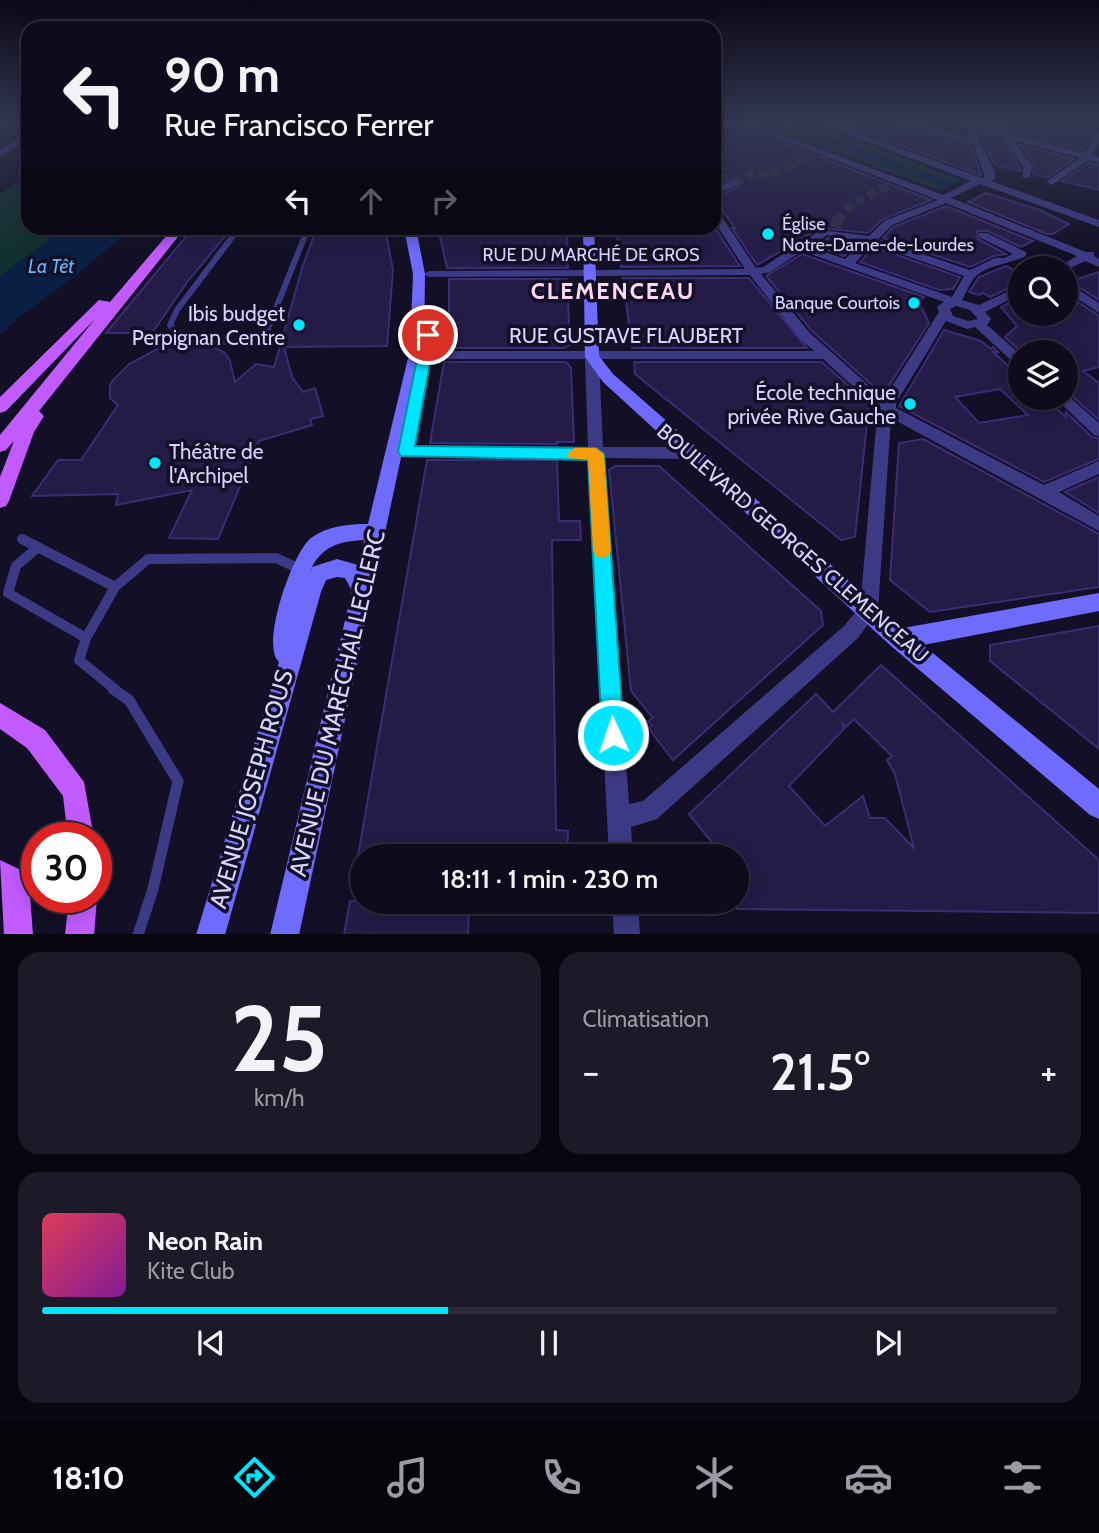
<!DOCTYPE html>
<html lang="fr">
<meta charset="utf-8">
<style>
:root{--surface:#0e0b1c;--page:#1c1929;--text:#f1f3f6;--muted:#9b9ba3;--line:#2e2b3b;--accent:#00e5ff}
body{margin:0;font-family:Cabin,sans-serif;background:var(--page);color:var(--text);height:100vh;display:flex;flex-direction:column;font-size:26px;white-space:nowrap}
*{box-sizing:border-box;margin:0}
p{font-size:23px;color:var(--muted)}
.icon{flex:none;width:38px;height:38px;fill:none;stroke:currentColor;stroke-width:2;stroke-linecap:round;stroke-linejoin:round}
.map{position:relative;height:934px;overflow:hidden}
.panel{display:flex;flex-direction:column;gap:18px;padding:18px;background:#08060f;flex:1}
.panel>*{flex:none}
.top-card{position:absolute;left:21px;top:21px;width:700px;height:214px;border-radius:21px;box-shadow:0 4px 18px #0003,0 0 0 2px var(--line);background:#0e0b1c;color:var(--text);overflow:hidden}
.fabs{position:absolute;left:1008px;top:256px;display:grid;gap:14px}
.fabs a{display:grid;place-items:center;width:70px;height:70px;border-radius:50%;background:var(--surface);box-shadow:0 4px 18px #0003,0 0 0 2px var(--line);font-size:35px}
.speed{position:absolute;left:21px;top:822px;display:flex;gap:14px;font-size:35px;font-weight:700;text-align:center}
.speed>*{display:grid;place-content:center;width:91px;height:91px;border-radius:50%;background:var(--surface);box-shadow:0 4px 18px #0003,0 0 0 2px var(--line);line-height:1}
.speed .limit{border:10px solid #d22;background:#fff;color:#111}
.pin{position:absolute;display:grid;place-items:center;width:60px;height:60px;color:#fff;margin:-30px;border:4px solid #fff;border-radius:50%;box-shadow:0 2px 7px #0007}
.me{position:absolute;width:77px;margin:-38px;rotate:357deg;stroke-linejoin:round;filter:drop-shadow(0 0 5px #0008)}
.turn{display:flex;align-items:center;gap:24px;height:147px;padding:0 28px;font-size:32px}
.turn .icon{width:91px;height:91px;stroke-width:2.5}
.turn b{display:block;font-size:49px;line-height:60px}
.lanes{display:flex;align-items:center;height:66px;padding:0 28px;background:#0003;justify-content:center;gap:35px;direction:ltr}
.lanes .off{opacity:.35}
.big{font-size:52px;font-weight:600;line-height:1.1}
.panel .widget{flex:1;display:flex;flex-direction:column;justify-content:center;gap:10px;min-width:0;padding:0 24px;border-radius:21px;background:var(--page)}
.panel .dial{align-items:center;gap:0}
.dial b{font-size:91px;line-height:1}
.song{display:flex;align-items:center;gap:21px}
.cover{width:84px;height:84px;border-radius:10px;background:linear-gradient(135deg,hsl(350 70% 55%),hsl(290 70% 35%))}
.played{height:7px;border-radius:4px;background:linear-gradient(90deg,var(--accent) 40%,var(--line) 40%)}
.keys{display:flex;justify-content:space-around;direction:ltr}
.heat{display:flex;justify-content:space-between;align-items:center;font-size:38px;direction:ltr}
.panel .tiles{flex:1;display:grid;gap:18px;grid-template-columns:1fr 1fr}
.widget:last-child{grid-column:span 2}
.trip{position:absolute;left:350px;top:844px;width:399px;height:70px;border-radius:35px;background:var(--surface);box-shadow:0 4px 18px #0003,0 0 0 2px var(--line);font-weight:600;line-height:70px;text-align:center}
.menu{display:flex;height:112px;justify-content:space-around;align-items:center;background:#06040b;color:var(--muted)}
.menu .icon{width:49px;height:49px}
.menu .current{color:var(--accent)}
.menu b{font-size:32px;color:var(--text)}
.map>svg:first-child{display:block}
.green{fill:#12302f}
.water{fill:#0a1f44}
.building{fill:#241b47;stroke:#3b2d73;stroke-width:2;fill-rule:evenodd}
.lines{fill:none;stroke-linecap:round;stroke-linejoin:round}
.street-tunnel-far1{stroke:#312d47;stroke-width:9;stroke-dasharray:9 4.5;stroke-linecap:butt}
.street-tunnel{stroke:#312d47;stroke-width:11;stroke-dasharray:11 6;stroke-linecap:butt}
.lane-far3{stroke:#3d3a85;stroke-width:6}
.lane-far2{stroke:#3d3a85;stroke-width:7}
.lane-far1{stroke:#3d3a85;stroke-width:10}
.lane{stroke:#3d3a85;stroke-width:11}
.street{fill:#3d3a85;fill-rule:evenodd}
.secondary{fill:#6f6bff;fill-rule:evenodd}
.primary{fill:#c25bff;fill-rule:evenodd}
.route{fill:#00e5ff;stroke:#0095a6;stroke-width:2}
.slow{fill:#f59e0b}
.poi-dot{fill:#00e5ff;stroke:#130f26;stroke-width:2.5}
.labels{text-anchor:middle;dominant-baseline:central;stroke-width:7;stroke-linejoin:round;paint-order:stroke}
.far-poi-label{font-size:18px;fill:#d9d4ff;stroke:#130f26;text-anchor:start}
.far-street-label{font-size:18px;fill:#d9d4ff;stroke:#130f26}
.far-water-label{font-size:19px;font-style:italic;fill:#62b6ff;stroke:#130f26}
.poi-label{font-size:21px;fill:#d9d4ff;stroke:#130f26;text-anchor:end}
.street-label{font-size:21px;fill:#d9d4ff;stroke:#130f26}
.far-district-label{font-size:23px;font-weight:bold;letter-spacing:2px;fill:#ffd6f0;stroke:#130f26}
.near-street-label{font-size:24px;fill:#d9d4ff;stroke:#130f26}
</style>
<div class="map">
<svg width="1099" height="935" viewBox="0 0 1099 935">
<rect width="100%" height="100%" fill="#130f26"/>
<g class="green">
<path d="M755,123H773L947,188L941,191Z"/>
<path d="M790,123H810L961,180L956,184Z"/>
<path d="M28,174V228H65L0,276V194Z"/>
</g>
<g class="water">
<path d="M773,123H790L956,184L947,188Z"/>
<path d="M65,228H132L72,279L20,316L0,335V276Z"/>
</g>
<g class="building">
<path d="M714,123H728L747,129L931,200L883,219L868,233L820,228L757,265L732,228H735L714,199L740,185L739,179L735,178L714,185L727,176L717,172L724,169L714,164V151L734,141L714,134Z"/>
<path d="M840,123H897L971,146L981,175Z"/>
<path d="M982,123H1099L1084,150Z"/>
<path d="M979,134L1002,140L1020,167V171L995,165Z"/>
<path d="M1020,145L1074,159L1048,178L1033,174L1035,164Z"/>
<path d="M1089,163L1099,165V190L1062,181Z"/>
<path d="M986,193L1040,210L1069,224L1053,234H1047L968,202Z"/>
<path d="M946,206L1033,241L1021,247L988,231H977L978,239L1006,254L994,256L970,267L883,238L893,227Z"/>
<path d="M193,228H232L188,281L152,333H106Z"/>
<path d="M317,228H385L393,270L387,346L284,347L292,377L303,392L315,388L323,416L310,419L312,425L259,441L218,539L169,538L192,490L116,505L118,494L32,496L58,460H81L118,405L110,398V386L113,380L129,364L161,347L195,343L213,347L225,353L230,361L235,382L256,364L274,367L303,265Z"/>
<path d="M438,228H567L568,268H447Z"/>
<path d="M616,228H715L740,266L621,267Z"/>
<path d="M828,238L857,244L844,256L816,246Z"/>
<path d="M874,247L960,277L953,289L939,290L860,262Z"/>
<path d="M802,254L924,297L919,302L929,323L883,395L812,331L766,276Z"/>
<path d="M1006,266L1020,273V283L990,297L983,293L979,295L969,292L979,277Z"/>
<path d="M1099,272V300L1069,281L1084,277Z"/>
<path d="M623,278H749L807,348H632Z"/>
<path d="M449,279H567L570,345L564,348H446L449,324Z"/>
<path d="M1066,294L1099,316V367L1083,371L1099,383V420L1066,391V352H1021L1005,337L1017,326L1001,307L1020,297V313H1066Z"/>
<path d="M944,330L981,341L991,349L993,347L998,352H993L1020,376V397H1044L1066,417V412L1092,437L1099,438V459L1044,482L899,406ZM1000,389L1028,415L979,423L955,397Z"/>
<path d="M444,362H566L571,368L574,442H557V444L430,443Z"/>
<path d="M634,362H822L869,404L855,537L841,540L635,374Z"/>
<path d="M923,439L1099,534V587L930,612L890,580L899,443Z"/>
<path d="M427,460H557L559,521H580L581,540H552L556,830L568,831L567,856H358Z"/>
<path d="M615,466H659L821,611L823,625L673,760L649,729L652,726L648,721L653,718L631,691L609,470Z"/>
<path d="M1099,477V513L1065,492Z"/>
<path d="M1099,626V749L990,661V645Z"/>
<path d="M881,665L1099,860V913L737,909V856H719V851L689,814L816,694L833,712ZM854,719L892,756L887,760L895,774L914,848L885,818H870L863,796L825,826L789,786L844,729L842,722L846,727Z"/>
<path d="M350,901H469L468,935H344Z"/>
</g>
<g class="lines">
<g class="street-tunnel-far1">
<path d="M734,183L755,173L770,175L812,154"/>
<path d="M837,221L850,206L892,183"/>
</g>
<path class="street-tunnel" d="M835,227L838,219"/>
<g class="lane-far3">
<path d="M232,343L177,333L170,325L177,310L239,228"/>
<path d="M259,343L263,341L308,228"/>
</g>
<path class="lane-far2" d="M225,341L246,345L263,341"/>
<g class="lane-far1">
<path d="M22,539L115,587"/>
<path d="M38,547L16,566L8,593L86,638"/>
<path d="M116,690L79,660L86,638L115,587L148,559L276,558L302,570"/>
</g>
<path class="lane" d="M113,689L129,700L178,781L153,889L138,935"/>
<g class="street">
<path d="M739,123H751L943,195L971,181L818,123H831L982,178L985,177L973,144L899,123H914L970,138L965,127L959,124L970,123L1085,153L1095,135L1099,132V143L1092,155L1099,157V163L1089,160L1052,185L1047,182L1049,180L1080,158L1013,140L1033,166L1029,178H1023V166L1004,141L1005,138L974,130L995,172V179L991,181L1099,220V227L980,184L951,198L1086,252H1094V256L1099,259V267L1085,261L1066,270V268H1056L1077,256L946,203L892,225L878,239L970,270L995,258H1004L1013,254L979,237V233H987L1026,252V256C1010,264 992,264 977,275C971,280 966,293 962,300L979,305L1020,286V294L985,312L991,319L987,325L1020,354V365L1015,364L975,327L967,329L946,321L896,403V408L1044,485L1099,461V474L1059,492L1099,516V531L891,418L878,610L858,638L657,819L631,827L633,856H609L588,458L406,457L398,451L406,445L588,447L585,359H426L419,355L426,351H814L800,339L750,275L429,277L423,274L429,271L745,269L714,221V210L718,211L756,268L763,267L821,230L869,236L884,221L938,200ZM827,235L863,242L845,259L810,247ZM873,244L964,276L952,297L855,263ZM802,251L944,302L937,307L939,312L884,399L810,333L761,274L770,272ZM956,306L970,310L978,319L968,321L953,316L950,309ZM599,359H823L880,411L877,416L860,607L844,626L643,801L629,804L604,458L690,459L698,453L690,447H603Z"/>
<path d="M28,132V139L0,157V150Z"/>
<path d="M734,180L737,181V185L714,195V188Z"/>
<path d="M1066,282L1099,303V313L1066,291Z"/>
<path d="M1066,394L1099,423V436L1094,435L1054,397H1066Z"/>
<path d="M612,901H638L640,935H614Z"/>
</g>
<g class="secondary">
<path d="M404,228H416L425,274L424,350L299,935H270L352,591L345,578L337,577L326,580L321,592L225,935H196L279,662C260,646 292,553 311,538C327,526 349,524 368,524L410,350L413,274ZM364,540L358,565L337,559L312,567L310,572V571C321,547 338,541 364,540Z"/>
<path d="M583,228H594L599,356L613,374L903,628L1099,593V611L923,645L1099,789V819L1090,815L891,646L603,382L585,357Z"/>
</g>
<g class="primary">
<path d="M173,228H185L39,411L44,416L34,432L9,501L6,506L0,508V477L14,441L6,450L0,452V435L95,319L6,411L0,413V397L99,300L110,302Z"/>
<path d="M0,703L45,730L84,782L94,838H68L63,796L27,748L0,729Z"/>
<path d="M0,860L25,872L29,882L33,935H4Z"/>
<path d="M96,896L97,898L94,935H65L69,898Z"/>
</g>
</g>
<linearGradient id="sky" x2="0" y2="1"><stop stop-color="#0a0815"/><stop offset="0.48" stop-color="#333752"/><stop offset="1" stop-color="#333752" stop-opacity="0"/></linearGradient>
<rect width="1099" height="254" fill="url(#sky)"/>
<path class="route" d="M428,331L435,335L415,446L596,448L604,454L624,735L621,742L613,746L605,742L602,735L588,460L401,456L398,452L422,335Z"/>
<path class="slow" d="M574,448H596L604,454L611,550L608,556L602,558L596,556L593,550L588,460L569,458L567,454Z"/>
<g class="poi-dot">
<circle cx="768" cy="234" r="7"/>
<circle cx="914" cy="303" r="7"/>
<circle cx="299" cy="325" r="7"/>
<circle cx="910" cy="404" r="7"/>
<circle cx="155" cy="463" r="7"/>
</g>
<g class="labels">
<g class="far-poi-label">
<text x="782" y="224">Église<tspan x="782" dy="21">Notre-Dame-de-Lourdes</tspan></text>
<text x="900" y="303" text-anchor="end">Banque Courtois</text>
</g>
<g class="far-street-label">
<text x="591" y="255">RUE DU MARCHÉ DE GROS</text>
</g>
<g class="far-water-label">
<text x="51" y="266">La Têt</text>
</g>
<g class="poi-label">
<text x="285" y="313">Ibis budget<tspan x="285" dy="24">Perpignan Centre</tspan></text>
<text x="896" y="392">École technique<tspan x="896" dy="24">privée Rive Gauche</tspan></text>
<text x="169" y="451" text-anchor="start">Théâtre de<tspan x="169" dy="24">l'Archipel</tspan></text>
</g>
<g class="street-label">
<text x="626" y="335">RUE GUSTAVE FLAUBERT</text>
<text transform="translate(793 543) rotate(41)">BOULEVARD GEORGES CLEMENCEAU</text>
</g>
<g class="far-district-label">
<text x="613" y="291">CLEMENCEAU</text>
</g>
<g class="near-street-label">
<text transform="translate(337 703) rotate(-77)">AVENUE DU MARÉCHAL LECLERC</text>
<text transform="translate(251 789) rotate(-74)">AVENUE JOSEPH ROUS</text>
</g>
</g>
</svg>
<div class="fabs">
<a><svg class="icon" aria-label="search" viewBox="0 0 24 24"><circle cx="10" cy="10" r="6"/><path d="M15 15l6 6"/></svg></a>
<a><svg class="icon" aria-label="layers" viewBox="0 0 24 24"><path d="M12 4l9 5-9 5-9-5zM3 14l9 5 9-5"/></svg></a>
</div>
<div class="speed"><div class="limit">30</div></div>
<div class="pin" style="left:428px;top:335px;background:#d93025"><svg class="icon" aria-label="arrive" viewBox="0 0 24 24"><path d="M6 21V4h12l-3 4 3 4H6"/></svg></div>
<svg class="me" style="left:613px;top:735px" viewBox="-20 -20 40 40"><circle r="17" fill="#00e5ff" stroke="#fff" stroke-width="3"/><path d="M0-11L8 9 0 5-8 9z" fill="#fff"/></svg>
<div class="trip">18:11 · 1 min · 230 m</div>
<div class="top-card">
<div class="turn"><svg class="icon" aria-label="left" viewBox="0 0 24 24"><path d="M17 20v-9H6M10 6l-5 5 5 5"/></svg><div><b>90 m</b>Rue Francisco Ferrer</div></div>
<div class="lanes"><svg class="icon" aria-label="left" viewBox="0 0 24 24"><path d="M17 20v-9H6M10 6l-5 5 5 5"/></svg><svg class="icon off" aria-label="ahead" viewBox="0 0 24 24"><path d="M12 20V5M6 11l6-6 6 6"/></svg><svg class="icon off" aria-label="right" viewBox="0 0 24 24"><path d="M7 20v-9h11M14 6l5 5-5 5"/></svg></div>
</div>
</div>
<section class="panel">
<div class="tiles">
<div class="widget dial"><b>25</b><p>km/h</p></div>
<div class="widget"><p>Climatisation</p>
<div class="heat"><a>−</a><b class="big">21.5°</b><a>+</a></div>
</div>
<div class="widget">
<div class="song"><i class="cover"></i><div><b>Neon Rain</b><p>Kite Club</p></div></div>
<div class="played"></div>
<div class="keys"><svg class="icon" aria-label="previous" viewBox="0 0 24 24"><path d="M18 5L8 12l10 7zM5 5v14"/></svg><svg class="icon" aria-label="pause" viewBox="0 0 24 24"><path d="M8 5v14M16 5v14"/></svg><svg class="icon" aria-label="next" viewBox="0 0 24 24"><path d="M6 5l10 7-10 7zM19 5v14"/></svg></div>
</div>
</div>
</section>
<nav class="menu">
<b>18:10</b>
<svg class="icon current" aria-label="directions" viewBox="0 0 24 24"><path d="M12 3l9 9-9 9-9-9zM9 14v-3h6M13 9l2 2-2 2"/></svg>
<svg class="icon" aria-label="music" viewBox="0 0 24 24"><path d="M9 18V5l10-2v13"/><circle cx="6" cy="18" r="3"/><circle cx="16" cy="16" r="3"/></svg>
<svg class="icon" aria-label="phone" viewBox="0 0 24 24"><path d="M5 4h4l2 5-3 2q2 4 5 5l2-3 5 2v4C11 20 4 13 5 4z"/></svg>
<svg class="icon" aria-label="climate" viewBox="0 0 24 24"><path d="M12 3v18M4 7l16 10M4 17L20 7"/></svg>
<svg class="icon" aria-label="car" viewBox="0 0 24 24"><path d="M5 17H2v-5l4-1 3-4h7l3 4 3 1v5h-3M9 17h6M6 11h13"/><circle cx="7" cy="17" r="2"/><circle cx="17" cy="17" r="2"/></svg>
<svg class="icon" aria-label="filters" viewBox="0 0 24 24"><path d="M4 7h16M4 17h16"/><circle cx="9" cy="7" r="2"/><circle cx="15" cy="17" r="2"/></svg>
</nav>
